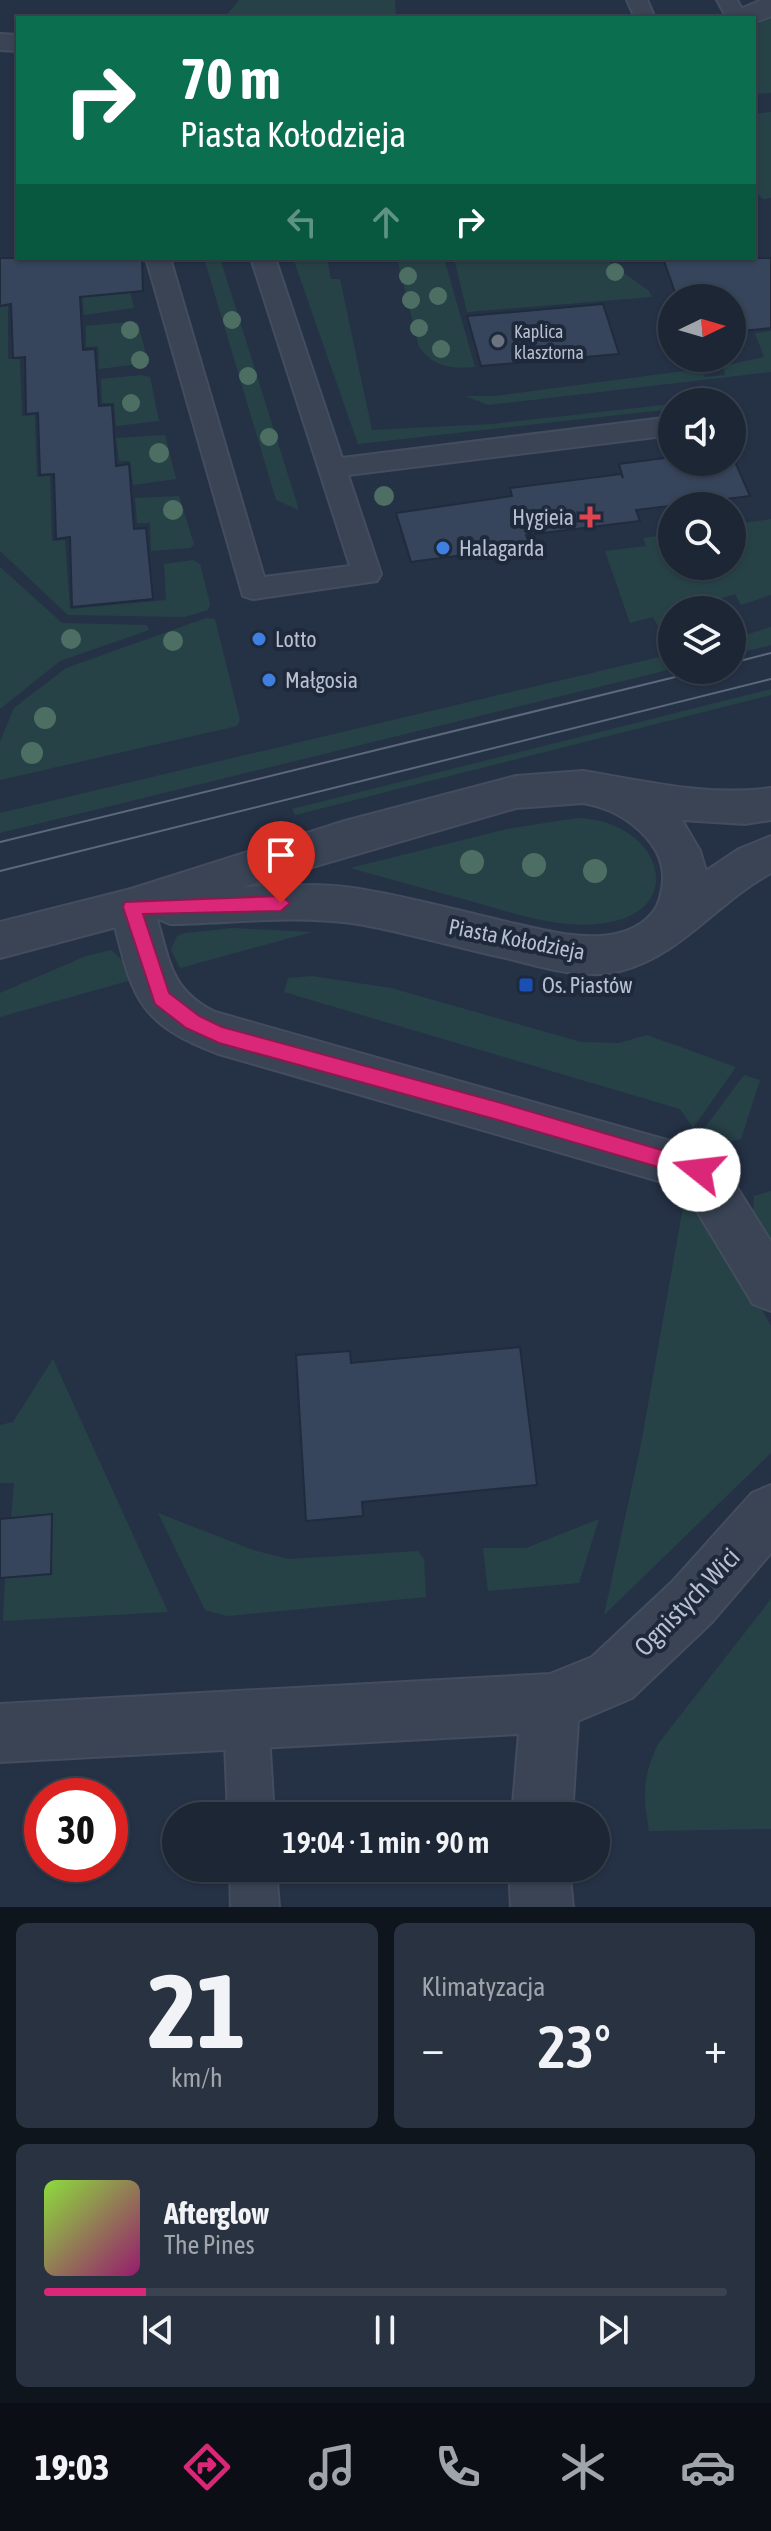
<!DOCTYPE html>
<html lang="pl">
<meta charset="utf-8">
<style>
:root{--surface:#1c2634;--page:#293240;--text:#f1f3f6;--muted:#a0a5ac;--line:#3a434f;--accent:#db2777}
body{margin:0;font-family:"Asap Condensed",sans-serif;background:var(--page);color:var(--text);height:100vh;display:flex;flex-direction:column;font-size:30px;white-space:nowrap}
*{box-sizing:border-box;margin:0}
p{font-size:26px;color:var(--muted)}
.icon{flex:none;width:44px;height:44px;fill:none;stroke:currentColor;stroke-width:2;stroke-linecap:round;stroke-linejoin:round}
.map{position:relative;height:1907px;overflow:hidden}
.details{display:flex;flex-direction:column;gap:16px;padding:16px;background:#0f151d;flex:1}
.details>*{flex:none}
.hud{position:absolute;left:16px;top:16px;width:740px;height:244px;border-radius:0px;box-shadow:0 2px 6px #0004,0 0 0 2px var(--line);background:#0b6e4f;color:#fff;overflow:hidden}
.needle{width:52px;rotate:85deg}
.tools{position:absolute;left:658px;top:284px;display:grid;gap:16px}
.tools a{display:grid;place-items:center;width:88px;height:88px;border-radius:50%;background:var(--surface);box-shadow:0 2px 6px #0004,0 0 0 2px var(--line);font-size:40px}
.speed{position:absolute;left:24px;top:1778px;display:flex;gap:16px;font-size:40px;font-weight:700;text-align:center}
.speed>*{display:grid;place-content:center;width:104px;height:104px;border-radius:50%;background:var(--surface);box-shadow:0 2px 6px #0004,0 0 0 2px var(--line);line-height:1}
.speed .limit{border:12px solid #d22;background:#fff;color:#111}
.pin{position:absolute;display:grid;place-items:center;width:68px;height:68px;color:#fff;margin:-82px -34px;border-radius:50% 50% 50% 0;rotate:-45deg;box-shadow:0 0 8px #0007}
.pin .icon{rotate:45deg}
.me{position:absolute;width:88px;margin:-44px;rotate:286deg;stroke-linejoin:round;filter:drop-shadow(0 0 6px #0008)}
.turn{display:flex;align-items:center;gap:28px;height:168px;padding:0 32px;font-size:36px}
.turn .icon{width:104px;height:104px;stroke-width:2.5}
.turn b{display:block;font-size:56px;line-height:68px}
.lanes{display:flex;align-items:center;height:76px;padding:0 32px;background:#0003;justify-content:center;gap:40px;direction:ltr}
.lanes .off{opacity:.35}
.big{font-size:60px;font-weight:600;line-height:1.1}
.details .card{flex:1;display:flex;flex-direction:column;justify-content:center;gap:12px;min-width:0;padding:0 28px;border-radius:12px;background:var(--page)}
.details .dial{align-items:center;gap:0}
.dial b{font-size:104px;line-height:1}
.song{display:flex;align-items:center;gap:24px}
.cover{width:96px;height:96px;border-radius:12px;background:linear-gradient(135deg,hsl(90 70% 55%),hsl(320 70% 35%))}
.played{height:8px;border-radius:4px;background:linear-gradient(90deg,var(--accent) 15%,var(--line) 15%)}
.keys{display:flex;justify-content:space-around;direction:ltr}
.heat{display:flex;justify-content:space-between;align-items:center;font-size:44px;direction:ltr}
.details .tiles{flex:1;display:grid;gap:16px;grid-template-columns:1fr 1fr}
.card:last-child{grid-column:span 2}
.trip{position:absolute;left:162px;top:1802px;width:448px;height:80px;border-radius:40px;background:var(--surface);box-shadow:0 2px 6px #0004,0 0 0 2px var(--line);font-weight:600;line-height:80px;text-align:center}
.dock{display:flex;height:128px;justify-content:space-around;align-items:center;background:#0b0f15;color:var(--muted)}
.dock .icon{width:56px;height:56px}
.dock .current{color:var(--accent)}
.dock b{font-size:36px;color:var(--text)}
.map>svg:first-child{display:block}
.green{fill:#274247}
.building{fill:#37455c;stroke:#202b3d;stroke-width:2}
.lines{fill:none;stroke-linecap:round;stroke-linejoin:round}
.service-casing{stroke:#434d5e;stroke-width:4}
.minor-casing{stroke:#434d5e;stroke-width:4}
.tertiary-casing{stroke:#434d5e;stroke-width:4}
.service{fill:#3a4455;fill-rule:evenodd}
.minor{fill:#3a4455;fill-rule:evenodd}
.tertiary{fill:#3a4455;fill-rule:evenodd}
.tram{stroke:#5c687c;stroke-width:2}
.tree{fill:#4d6f63}
.route{fill:#db2777;stroke:#8e194d;stroke-width:2}
.worship-dot{fill:#6b7280;stroke:#1e293b;stroke-width:3}
.health-dot{fill:#e0444e;stroke:#1e293b;stroke-width:3}
.shop-dot{fill:#3f7fe0;stroke:#1e293b;stroke-width:3}
.transit-dot{fill:#1a4fb4;stroke:#1e293b;stroke-width:3}
.labels{text-anchor:middle;dominant-baseline:central;stroke-width:8;stroke-linejoin:round;paint-order:stroke}
.far-poi-label{font-size:18px;fill:#b8bfce;stroke:#1e293b;text-anchor:start}
.poi-label{font-size:22px;fill:#b8bfce;stroke:#1e293b;text-anchor:start}
.street-label{font-size:22px;fill:#b8bfce;stroke:#1e293b}
.near-street-label{font-size:26px;fill:#b8bfce;stroke:#1e293b}
</style>
<div class="map">
<svg width="771" height="1907" viewBox="0 0 771 1907">
<rect width="100%" height="100%" fill="#253246"/>
<g class="green">
<path d="M239,0H395L396,18H224Z"/>
<path d="M771,18V93L754,94V26Z"/>
<path d="M771,112V198L763,199L754,191V114Z"/>
<path d="M204,258H220L299,510L276,500Z"/>
<path d="M293,258H327L331,279H340L372,430L492,424L672,404V409L358,444Z"/>
<path d="M397,258H444L475,367C451,369 434,367 419,347Z"/>
<path d="M454,258H603L649,291L652,297L467,312Z"/>
<path d="M125,271L134,308L84,315L82,294Z"/>
<path d="M8,306V359H20L22,416L35,415L37,477L50,476L52,541L65,540L70,609L166,600L164,564L193,560L200,564L210,604L208,610L185,617L68,615L0,551V307Z"/>
<path d="M130,322L138,323L148,363L99,369L98,346L86,347V326Z"/>
<path d="M771,331V372L488,405L465,396H495L699,369L705,377L725,375L723,366L764,357L755,333Z"/>
<path d="M142,375L150,377L159,421L116,426L114,403H102L101,379Z"/>
<path d="M165,435L176,479L133,485L130,461H119L116,438Z"/>
<path d="M179,496L194,544L190,548L151,551L150,523H137L135,498Z"/>
<path d="M771,519V595L741,605L735,594L716,600L720,610H672V625L659,628L653,617L630,623L605,551L646,546L643,538L672,534V566H732V525Z"/>
<path d="M0,567L62,623L147,625L149,630L60,661L0,709Z"/>
<path d="M206,618L215,619L240,720L237,726L0,780V742L14,708L66,668Z"/>
<path d="M771,627V645L732,655V639Z"/>
<path d="M672,654V669L0,833V813Z"/>
<path d="M771,689V695L295,815L292,809Z"/>
<path d="M578,818C662,821 689,911 605,923C559,930 517,914 474,902C432,891 391,879 350,868L507,829Z"/>
<path d="M233,928L312,932L180,968L171,950L177,936L185,933Z"/>
<path d="M111,950L130,967L135,979L0,1017V993L86,956Z"/>
<path d="M312,976L391,988L581,1042L619,1043L647,1035L736,1067L693,1128L680,1109L284,992L288,978Z"/>
<path d="M744,1075L760,1080L741,1139L704,1147L698,1137Z"/>
<path d="M686,1190L697,1192L771,1326V1453L604,1615L641,1444Z"/>
<path d="M771,1191V1243L753,1216L754,1196Z"/>
<path d="M53,1359L168,1612L3,1621L5,1577L51,1574L52,1515L11,1518L14,1483H0V1425L13,1422Z"/>
<path d="M158,1513L253,1550L289,1559L418,1551L424,1559L426,1597L227,1616L205,1610Z"/>
<path d="M599,1519L579,1583L488,1591L483,1548H526Z"/>
<path d="M771,1599V1829L649,1831C643,1794 642,1779 658,1744Z"/>
</g>
<g class="building">
<path d="M0,258H142L143,291L80,297L83,350L95,349L99,406L112,405L116,466L129,464L134,529L146,528L153,599L72,607L70,537L56,539L54,474L40,475L38,413L26,414L25,357L13,358L11,304L0,306Z"/>
<path d="M663,258H771V328L732,332V298H677Z"/>
<path d="M603,304L619,354L481,366L467,316Z"/>
<path d="M732,455L750,496L636,510L640,521L526,535L530,546L411,562L396,513L512,496L510,488L621,474L623,478L619,464L672,457V462H732Z"/>
<path d="M520,1347L537,1485L362,1502L363,1516L306,1521L296,1355L350,1351L351,1363Z"/>
<path d="M52,1514L51,1574L0,1578V1519Z"/>
</g>
<g class="lines">
<defs>
<g id="service">
<path d="M627,0H647L655,18H635Z"/>
<path d="M717,0H737L747,18H727Z"/>
<path d="M146,258H170L264,577L350,566L251,258H275L342,458L672,417V435L348,475L381,574L377,581L253,599L243,596Z"/>
<path d="M246,1696L262,1702L268,1718L274,1816H228L224,1718L230,1702Z"/>
<path d="M230,1868H276L279,1907H231Z"/>
</g>
<g id="minor">
<path d="M762,0H771V16L754,23V18H730L733,12Z"/>
<path d="M0,34L18,35V51L0,50Z"/>
<path d="M132,889L147,894C171,942 159,985 215,1012L716,1154L771,1242V1311L753,1304L683,1188L219,1054C131,1022 132,990 110,907L117,894Z"/>
<path d="M771,1485V1553L712,1622L632,1698L578,1721L572,1816H512L519,1734L0,1762V1704L550,1674L592,1657L672,1582L752,1493Z"/>
<path d="M509,1868H569L573,1907H511Z"/>
</g>
<path id="tertiary" d="M583,771C645,781 708,797 771,788V820L745,824L682,820L700,851L706,871L739,849L771,836V873C717,902 682,955 620,971C583,980 542,967 506,958C459,948 412,934 364,925C302,914 233,923 170,924L154,917L0,958V922L131,889L345,821L516,776ZM583,803C607,807 629,818 646,837C662,855 667,874 660,898C654,920 631,932 610,935C576,940 540,929 507,922C460,911 412,898 365,890C325,882 283,886 243,887L516,808Z"/>
</defs>
<use href="#service" class="service-casing"/>
<use href="#minor" class="minor-casing"/>
<use href="#tertiary" class="tertiary-casing"/>
<use href="#service" class="service"/>
<use href="#minor" class="minor"/>
<use href="#tertiary" class="tertiary"/>
<g class="tram">
<path d="M732,663L771,653"/>
<path d="M0,842L704,670"/>
<path d="M0,871L771,679"/>
</g>
</g>
<g class="tree">
<circle cx="615" cy="272" r="9"/>
<circle cx="408" cy="276" r="9"/>
<circle cx="438" cy="296" r="9"/>
<circle cx="411" cy="300" r="9"/>
<circle cx="232" cy="320" r="9"/>
<circle cx="419" cy="328" r="9"/>
<circle cx="130" cy="330" r="9"/>
<circle cx="441" cy="349" r="9"/>
<circle cx="140" cy="360" r="9"/>
<circle cx="248" cy="376" r="9"/>
<circle cx="131" cy="403" r="9"/>
<circle cx="269" cy="437" r="9"/>
<circle cx="159" cy="453" r="10"/>
<circle cx="384" cy="496" r="10"/>
<circle cx="173" cy="510" r="10"/>
<circle cx="71" cy="639" r="10"/>
<circle cx="173" cy="641" r="10"/>
<circle cx="45" cy="718" r="11"/>
<circle cx="32" cy="753" r="11"/>
<circle cx="472" cy="862" r="12"/>
<circle cx="534" cy="865" r="12"/>
<circle cx="595" cy="871" r="12"/>
</g>
<path class="route" d="M281,896L290,903L281,911L143,914L169,993L199,1016L222,1027L498,1102L699,1161L706,1164L709,1170L706,1177L699,1179L498,1120L219,1043L186,1028L155,1004L123,907L125,902Z"/>
<circle class="worship-dot" cx="498" cy="341" r="8"/>
<path class="health-dot" d="M586 505h8v8h8v8h-8v8h-8v-8h-8v-8h8z"/>
<g class="shop-dot">
<circle cx="443" cy="548" r="8"/>
<circle cx="259" cy="639" r="8"/>
<circle cx="269" cy="680" r="8"/>
</g>
<rect class="transit-dot" x="518" y="977" width="16" height="16" rx="4"/>
<g class="labels">
<g class="far-poi-label">
<text x="514" y="331">Kaplica<tspan x="514" dy="21">klasztorna</tspan></text>
</g>
<g class="poi-label">
<text x="574" y="517" text-anchor="end">Hygieia</text>
<text x="459" y="548">Halagarda</text>
<text x="275" y="639">Lotto</text>
<text x="285" y="680">Małgosia</text>
<text x="542" y="985">Os. Piastów</text>
</g>
<g class="street-label">
<text transform="translate(517 939) rotate(11)">Piasta Kołodzieja</text>
</g>
<g class="near-street-label">
<text transform="translate(687 1602) rotate(-46)">Ognistych Wici</text>
</g>
</g>
</svg>
<div class="tools">
<a><svg class="needle" viewBox="-14 -14 28 28"><path d="M0-13l5 13h-10z" fill="#e53935"/><path d="M0 13l5-13h-10z" fill="#a0a5ac"/></svg></a>
<a><svg class="icon" aria-label="sound" viewBox="0 0 24 24"><path d="M4 9h4l5-4v14l-5-4H4zM17 9q2 3 0 6"/></svg></a>
<a><svg class="icon" aria-label="search" viewBox="0 0 24 24"><circle cx="10" cy="10" r="6"/><path d="M15 15l6 6"/></svg></a>
<a><svg class="icon" aria-label="layers" viewBox="0 0 24 24"><path d="M12 4l9 5-9 5-9-5zM3 14l9 5 9-5"/></svg></a>
</div>
<div class="speed"><div class="limit">30</div></div>
<div class="pin" style="left:281px;top:903px;background:#d93025"><svg class="icon" aria-label="arrive" viewBox="0 0 24 24"><path d="M6 21V4h12l-3 4 3 4H6"/></svg></div>
<svg class="me" style="left:699px;top:1170px" viewBox="-20 -20 40 40"><circle r="19" fill="#fff"/><path d="M0-13L10 11 0 6-10 11z" fill="#db2777"/></svg>
<div class="trip">19:04 · 1 min · 90 m</div>
<div class="hud">
<div class="turn"><svg class="icon" aria-label="right" viewBox="0 0 24 24"><path d="M7 20v-9h11M14 6l5 5-5 5"/></svg><div><b>70 m</b>Piasta Kołodzieja</div></div>
<div class="lanes"><svg class="icon off" aria-label="left" viewBox="0 0 24 24"><path d="M17 20v-9H6M10 6l-5 5 5 5"/></svg><svg class="icon off" aria-label="ahead" viewBox="0 0 24 24"><path d="M12 20V5M6 11l6-6 6 6"/></svg><svg class="icon" aria-label="right" viewBox="0 0 24 24"><path d="M7 20v-9h11M14 6l5 5-5 5"/></svg></div>
</div>
</div>
<section class="details">
<div class="tiles">
<div class="card dial"><b>21</b><p>km/h</p></div>
<div class="card"><p>Klimatyzacja</p>
<div class="heat"><a>−</a><b class="big">23°</b><a>+</a></div>
</div>
<div class="card">
<div class="song"><i class="cover"></i><div><b>Afterglow</b><p>The Pines</p></div></div>
<div class="played"></div>
<div class="keys"><svg class="icon" aria-label="previous" viewBox="0 0 24 24"><path d="M18 5L8 12l10 7zM5 5v14"/></svg><svg class="icon" aria-label="pause" viewBox="0 0 24 24"><path d="M8 5v14M16 5v14"/></svg><svg class="icon" aria-label="next" viewBox="0 0 24 24"><path d="M6 5l10 7-10 7zM19 5v14"/></svg></div>
</div>
</div>
</section>
<nav class="dock">
<b>19:03</b>
<svg class="icon current" aria-label="directions" viewBox="0 0 24 24"><path d="M12 3l9 9-9 9-9-9zM9 14v-3h6M13 9l2 2-2 2"/></svg>
<svg class="icon" aria-label="music" viewBox="0 0 24 24"><path d="M9 18V5l10-2v13"/><circle cx="6" cy="18" r="3"/><circle cx="16" cy="16" r="3"/></svg>
<svg class="icon" aria-label="phone" viewBox="0 0 24 24"><path d="M5 4h4l2 5-3 2q2 4 5 5l2-3 5 2v4C11 20 4 13 5 4z"/></svg>
<svg class="icon" aria-label="climate" viewBox="0 0 24 24"><path d="M12 3v18M4 7l16 10M4 17L20 7"/></svg>
<svg class="icon" aria-label="car" viewBox="0 0 24 24"><path d="M5 17H2v-5l4-1 3-4h7l3 4 3 1v5h-3M9 17h6M6 11h13"/><circle cx="7" cy="17" r="2"/><circle cx="17" cy="17" r="2"/></svg>
</nav>
